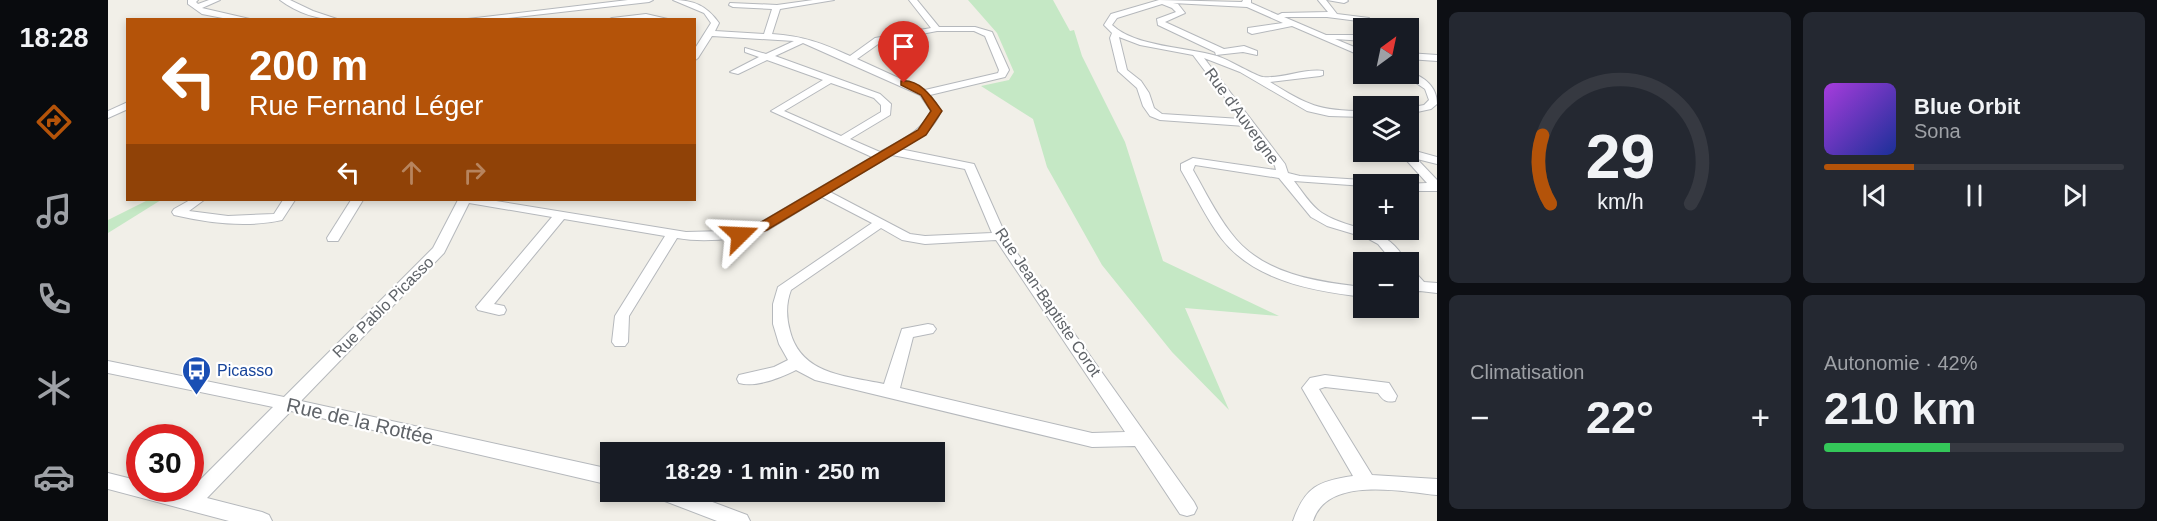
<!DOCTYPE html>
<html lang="fr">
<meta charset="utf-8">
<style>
:root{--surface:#171b24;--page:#242831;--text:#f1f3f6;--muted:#9ea1a6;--line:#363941;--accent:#b45309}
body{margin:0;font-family:Arial,sans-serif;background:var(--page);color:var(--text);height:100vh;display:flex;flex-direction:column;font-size:22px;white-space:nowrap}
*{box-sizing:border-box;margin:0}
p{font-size:20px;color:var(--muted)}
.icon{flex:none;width:33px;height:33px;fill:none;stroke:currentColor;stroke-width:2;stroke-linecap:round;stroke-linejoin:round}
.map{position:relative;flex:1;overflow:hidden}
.panel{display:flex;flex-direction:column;gap:12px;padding:12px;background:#0d0f14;width:720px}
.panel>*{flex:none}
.hud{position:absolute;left:18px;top:18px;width:570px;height:183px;border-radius:0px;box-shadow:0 3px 9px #0003;background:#b45309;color:#fff;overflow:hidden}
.needle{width:39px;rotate:33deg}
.fabs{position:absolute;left:1245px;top:18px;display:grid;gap:12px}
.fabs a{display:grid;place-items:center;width:66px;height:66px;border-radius:0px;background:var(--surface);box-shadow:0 3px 9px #0003;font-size:30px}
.speed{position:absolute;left:18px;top:424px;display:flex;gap:12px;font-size:30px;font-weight:700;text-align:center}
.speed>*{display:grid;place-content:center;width:78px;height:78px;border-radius:50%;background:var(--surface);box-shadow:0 3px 9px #0003;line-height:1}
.speed .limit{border:9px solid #d22;background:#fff;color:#111}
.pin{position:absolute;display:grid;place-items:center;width:51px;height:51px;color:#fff;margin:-62px -26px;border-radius:50% 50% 50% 0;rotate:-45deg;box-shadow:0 0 6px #0007}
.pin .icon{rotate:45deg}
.me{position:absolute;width:66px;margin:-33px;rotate:69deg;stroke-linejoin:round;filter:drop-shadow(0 0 4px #0008)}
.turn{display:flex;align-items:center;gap:21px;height:126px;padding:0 24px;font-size:27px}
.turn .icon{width:78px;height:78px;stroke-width:2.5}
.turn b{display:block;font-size:42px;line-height:51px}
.lanes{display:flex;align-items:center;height:57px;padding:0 24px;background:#0003;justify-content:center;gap:30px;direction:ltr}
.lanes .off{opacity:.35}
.big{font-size:45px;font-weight:800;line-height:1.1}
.panel .widget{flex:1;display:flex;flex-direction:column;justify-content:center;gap:9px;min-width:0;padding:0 21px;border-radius:9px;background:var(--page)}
.panel .dial{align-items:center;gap:0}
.dial svg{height:156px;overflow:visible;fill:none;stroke:var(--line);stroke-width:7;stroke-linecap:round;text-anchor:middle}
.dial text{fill:var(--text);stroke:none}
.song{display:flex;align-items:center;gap:18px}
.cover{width:72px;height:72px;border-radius:9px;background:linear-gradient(135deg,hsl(280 70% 55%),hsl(230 70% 35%))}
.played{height:6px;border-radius:3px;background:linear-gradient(90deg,var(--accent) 30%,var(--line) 30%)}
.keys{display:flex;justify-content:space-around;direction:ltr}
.heat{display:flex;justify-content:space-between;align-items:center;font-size:33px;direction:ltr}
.charge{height:9px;border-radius:4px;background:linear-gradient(90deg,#34c759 42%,var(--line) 0)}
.panel .tiles{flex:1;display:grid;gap:12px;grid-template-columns:repeat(2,1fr)}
.trip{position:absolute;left:492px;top:442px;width:345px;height:60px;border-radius:0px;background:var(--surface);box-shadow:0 3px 9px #0003;font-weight:800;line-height:60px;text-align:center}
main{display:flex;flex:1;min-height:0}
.tabs{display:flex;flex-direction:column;width:108px;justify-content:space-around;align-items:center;background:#090b0e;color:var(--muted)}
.tabs .icon{width:42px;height:42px}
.tabs .selected{color:var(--accent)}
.tabs b{font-size:27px;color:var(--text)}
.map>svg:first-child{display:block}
.green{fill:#c5e8c5}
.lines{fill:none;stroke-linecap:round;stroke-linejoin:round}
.minor-casing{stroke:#b5b8bc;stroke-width:2}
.minor{fill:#fff;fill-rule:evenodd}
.route{fill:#b45309;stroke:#753606;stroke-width:1.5}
.labels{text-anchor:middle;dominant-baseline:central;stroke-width:4.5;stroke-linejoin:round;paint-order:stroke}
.street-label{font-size:16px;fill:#5f6368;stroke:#fff}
.transit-label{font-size:16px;fill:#164399;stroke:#fff;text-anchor:start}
.near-street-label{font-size:20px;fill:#5f6368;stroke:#fff}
</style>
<main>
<nav class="tabs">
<b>18:28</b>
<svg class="icon selected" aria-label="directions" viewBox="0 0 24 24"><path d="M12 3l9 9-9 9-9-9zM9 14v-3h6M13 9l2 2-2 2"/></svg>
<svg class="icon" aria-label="music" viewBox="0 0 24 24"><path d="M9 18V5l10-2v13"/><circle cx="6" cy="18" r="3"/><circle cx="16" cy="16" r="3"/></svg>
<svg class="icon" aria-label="phone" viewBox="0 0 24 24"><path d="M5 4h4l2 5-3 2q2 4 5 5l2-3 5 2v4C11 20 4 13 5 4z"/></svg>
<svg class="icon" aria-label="climate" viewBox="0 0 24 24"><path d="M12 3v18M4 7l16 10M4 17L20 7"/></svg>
<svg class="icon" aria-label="car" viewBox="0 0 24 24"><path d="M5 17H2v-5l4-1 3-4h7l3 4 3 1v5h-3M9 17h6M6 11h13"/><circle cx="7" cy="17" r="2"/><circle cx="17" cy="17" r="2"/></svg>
</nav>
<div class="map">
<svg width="1329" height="521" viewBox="0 0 1329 521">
<rect width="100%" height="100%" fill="#f1efe8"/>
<g class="green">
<path d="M860,0H945L962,31L966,30L974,56L1017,142L1055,261L1171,316L1077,308L1121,410L1064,352L994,265L939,167L925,119L873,86L901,80L906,72L889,33Z"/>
<path d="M40,200H53L0,233V220Z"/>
</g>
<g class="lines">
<defs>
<g id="minor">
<path d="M80,0H90L88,2L90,4L101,0H112L94,8L146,20H125L94,14L80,4Z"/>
<path d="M172,0H182L205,11L232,20C211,20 189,13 172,0Z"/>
<path d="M520,0H545L541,2L382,20H351Z"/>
<path d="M565,0C586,0 599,6 611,23L607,31L656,34L664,9L625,7L621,5L622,3L669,5L705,0H726L672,9L664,34C695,36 714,43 742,56L767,38L823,28L801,0H809L831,27H867L884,32L901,70L897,77L822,95L833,111C825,131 811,139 792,149L866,164L898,236L909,253L1086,502L1089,508L1086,514L1079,516L1072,514L1027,446L984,447L707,380L688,370C674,377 648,388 631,383L629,379L631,375L666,367L680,360L671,344L665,324V304L670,287L764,223L714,197L660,230C630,239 599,243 569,238L521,316L520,342L517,346H507L504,342L507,316L557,236L456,219L386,304L396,306L398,310L396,314L391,315L370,310L368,307L444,217L361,203L336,253L193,401L502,469V485L183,411L99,498L154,512L161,515L164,521H121L0,489V473L32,481V489H64L79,493L165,407L0,373V361L176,397L325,248L350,200H382L578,232L617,231L650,224L764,157L663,111L715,80L659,60L630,74L622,72L651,57L637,52V48L658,54L686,41L604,36L590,58L586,61V50L603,23L596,13ZM829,31H866L877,36L891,70L890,73L817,90L749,59L773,42ZM695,43L812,95L823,111C814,132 791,141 772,152L742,139L782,115L783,104L772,94L667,56ZM723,83L766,98L773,105V112L733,136L676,111ZM784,155L857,169L884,233L817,236L802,234L722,192ZM773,228L794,240L817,244L888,240L1017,432L984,433L792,388L805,337L825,333L828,329L825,325L820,324L794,329L776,384C739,376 693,375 682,331C678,317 678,303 683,290Z"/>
<path d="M1051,0L1134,2L1135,0H1143V3L1170,15L1174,13L1220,12L1210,0H1218L1229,14L1261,18V22H1258L1219,17H1176L1218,35H1256V41L1227,39L1256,51V57L1184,26L1144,34L1140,32V28L1175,23L1139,7L1065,3L1070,4L1077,13L1057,22L1116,49L1136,46L1149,51V55L1135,52L1108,55L1107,52L1050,25L1049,19L1068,12L1064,8L1054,4L1009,18L1004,25C1027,47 1079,47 1109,56C1122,60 1147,76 1155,77C1175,79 1196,68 1215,71V75L1212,76L1162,82C1199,105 1211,111 1256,111V117L1221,116L1199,111L1132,72L1096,58L1177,164L1180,173L1192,176L1286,182L1288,184L1256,186L1186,181C1194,191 1203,206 1214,213C1245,233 1279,224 1298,262H1285L1270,244L1259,238L1219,226L1203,217L1171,178L1087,165L1085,170C1097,191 1108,214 1123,233C1153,274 1209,282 1256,287V297C1205,291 1146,281 1113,238C1098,218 1086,192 1073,170V164L1085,158L1168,170L1167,166L1137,126L1052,120L1042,116L1035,106L1029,88L1010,71L1002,38L1004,33L996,25L1003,14ZM1011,37L1032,45L1085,55L1133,119L1054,114L1046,108L1041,93L1033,81L1019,70Z"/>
<path d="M1219,0H1239L1240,1L1236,3Z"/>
<path d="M538,14L564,20H500L504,18Z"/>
<path d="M1300,53L1329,55V61L1300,59Z"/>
<path d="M1300,71C1316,77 1329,86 1329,104L1323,109L1300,114V108L1316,105L1321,100L1317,89L1295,74H1300Z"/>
<path d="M20,102V109L0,118V111Z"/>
<path d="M1300,149L1329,157V164L1309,159L1329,180V191H1300V184H1296L1319,183L1291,152H1300Z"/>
<path d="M82,200H96L81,211L120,216L166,214L175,200H187L174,220C139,228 100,223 66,215L64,212L66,209Z"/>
<path d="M243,200H255L230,241H220L219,238Z"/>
<path d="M1300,269L1305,270L1316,282L1329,283V293L1312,291L1300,294Z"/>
<path d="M1217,375L1281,383L1289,396L1287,401C1278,403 1275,400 1270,393L1217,387L1211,389L1264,475L1329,479V495C1292,491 1219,476 1205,521H1185C1197,487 1210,481 1245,476L1194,388L1202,378Z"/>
<path d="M547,492H578L639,515L642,521H609L549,498Z"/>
</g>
</defs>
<use href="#minor" class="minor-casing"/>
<use href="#minor" class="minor"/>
</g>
<path class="route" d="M793,81C812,79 824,97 834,111L818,135L659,230L632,239L627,237L626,235L627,232L650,224L810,130L823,111L813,95L793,85Z"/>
<defs>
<symbol id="bus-pin" viewBox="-11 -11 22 30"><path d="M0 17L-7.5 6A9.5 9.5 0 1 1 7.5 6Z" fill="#1a4fb4" stroke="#fff"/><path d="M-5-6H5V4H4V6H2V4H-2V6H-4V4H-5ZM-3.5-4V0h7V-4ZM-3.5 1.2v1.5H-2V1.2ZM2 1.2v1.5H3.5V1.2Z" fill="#fff"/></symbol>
</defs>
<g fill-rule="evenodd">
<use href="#bus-pin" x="72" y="354" width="33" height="45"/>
</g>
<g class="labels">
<g class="street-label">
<text transform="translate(1134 116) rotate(54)">Rue d'Auvergne</text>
<text transform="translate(940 302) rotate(56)">Rue Jean-Baptiste Corot</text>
<text transform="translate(275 307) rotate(-45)">Rue Pablo Picasso</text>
</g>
<g class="transit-label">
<text x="109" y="370">Picasso</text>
</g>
<g class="near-street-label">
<text transform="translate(252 421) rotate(13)">Rue de la Rottée</text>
</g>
</g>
</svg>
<div class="fabs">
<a><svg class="needle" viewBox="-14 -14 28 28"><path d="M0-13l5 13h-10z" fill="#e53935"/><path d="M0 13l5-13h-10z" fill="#9ea1a6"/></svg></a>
<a><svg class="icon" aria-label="layers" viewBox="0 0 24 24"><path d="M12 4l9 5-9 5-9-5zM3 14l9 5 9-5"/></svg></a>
<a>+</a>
<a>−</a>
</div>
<div class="speed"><div class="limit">30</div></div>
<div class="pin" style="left:796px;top:83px;background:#d93025"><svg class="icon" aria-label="arrive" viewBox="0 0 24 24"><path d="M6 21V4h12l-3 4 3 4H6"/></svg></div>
<svg class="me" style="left:632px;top:235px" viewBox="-20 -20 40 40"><path d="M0-17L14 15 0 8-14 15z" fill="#b45309" stroke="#fff" stroke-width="4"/></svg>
<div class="trip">18:29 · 1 min · 250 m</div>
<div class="hud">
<div class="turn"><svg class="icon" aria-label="left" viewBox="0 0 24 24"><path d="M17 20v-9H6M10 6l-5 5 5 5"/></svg><div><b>200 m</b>Rue Fernand Léger</div></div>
<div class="lanes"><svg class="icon" aria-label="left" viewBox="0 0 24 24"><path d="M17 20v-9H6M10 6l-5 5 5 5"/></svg><svg class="icon off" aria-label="ahead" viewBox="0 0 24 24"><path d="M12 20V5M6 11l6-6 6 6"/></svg><svg class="icon off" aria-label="right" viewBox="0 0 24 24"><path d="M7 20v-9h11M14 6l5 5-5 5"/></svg></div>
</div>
</div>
<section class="panel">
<div class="tiles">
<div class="widget dial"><svg viewBox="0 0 100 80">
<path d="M14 69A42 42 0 1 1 86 69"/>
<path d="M14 69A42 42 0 0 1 10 34" stroke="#b45309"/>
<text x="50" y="56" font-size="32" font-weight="700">29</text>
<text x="50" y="72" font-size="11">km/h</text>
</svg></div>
<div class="widget">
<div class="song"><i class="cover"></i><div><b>Blue Orbit</b><p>Sona</p></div></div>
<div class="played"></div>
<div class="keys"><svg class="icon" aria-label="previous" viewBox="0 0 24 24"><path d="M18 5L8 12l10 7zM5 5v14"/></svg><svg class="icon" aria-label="pause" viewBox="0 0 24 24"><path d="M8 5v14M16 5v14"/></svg><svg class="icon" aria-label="next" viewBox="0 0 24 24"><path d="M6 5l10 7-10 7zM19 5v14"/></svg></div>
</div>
<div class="widget"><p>Climatisation</p>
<div class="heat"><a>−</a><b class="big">22°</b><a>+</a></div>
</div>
<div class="widget"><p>Autonomie · 42%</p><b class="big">210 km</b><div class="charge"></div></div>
</div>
</section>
</main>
